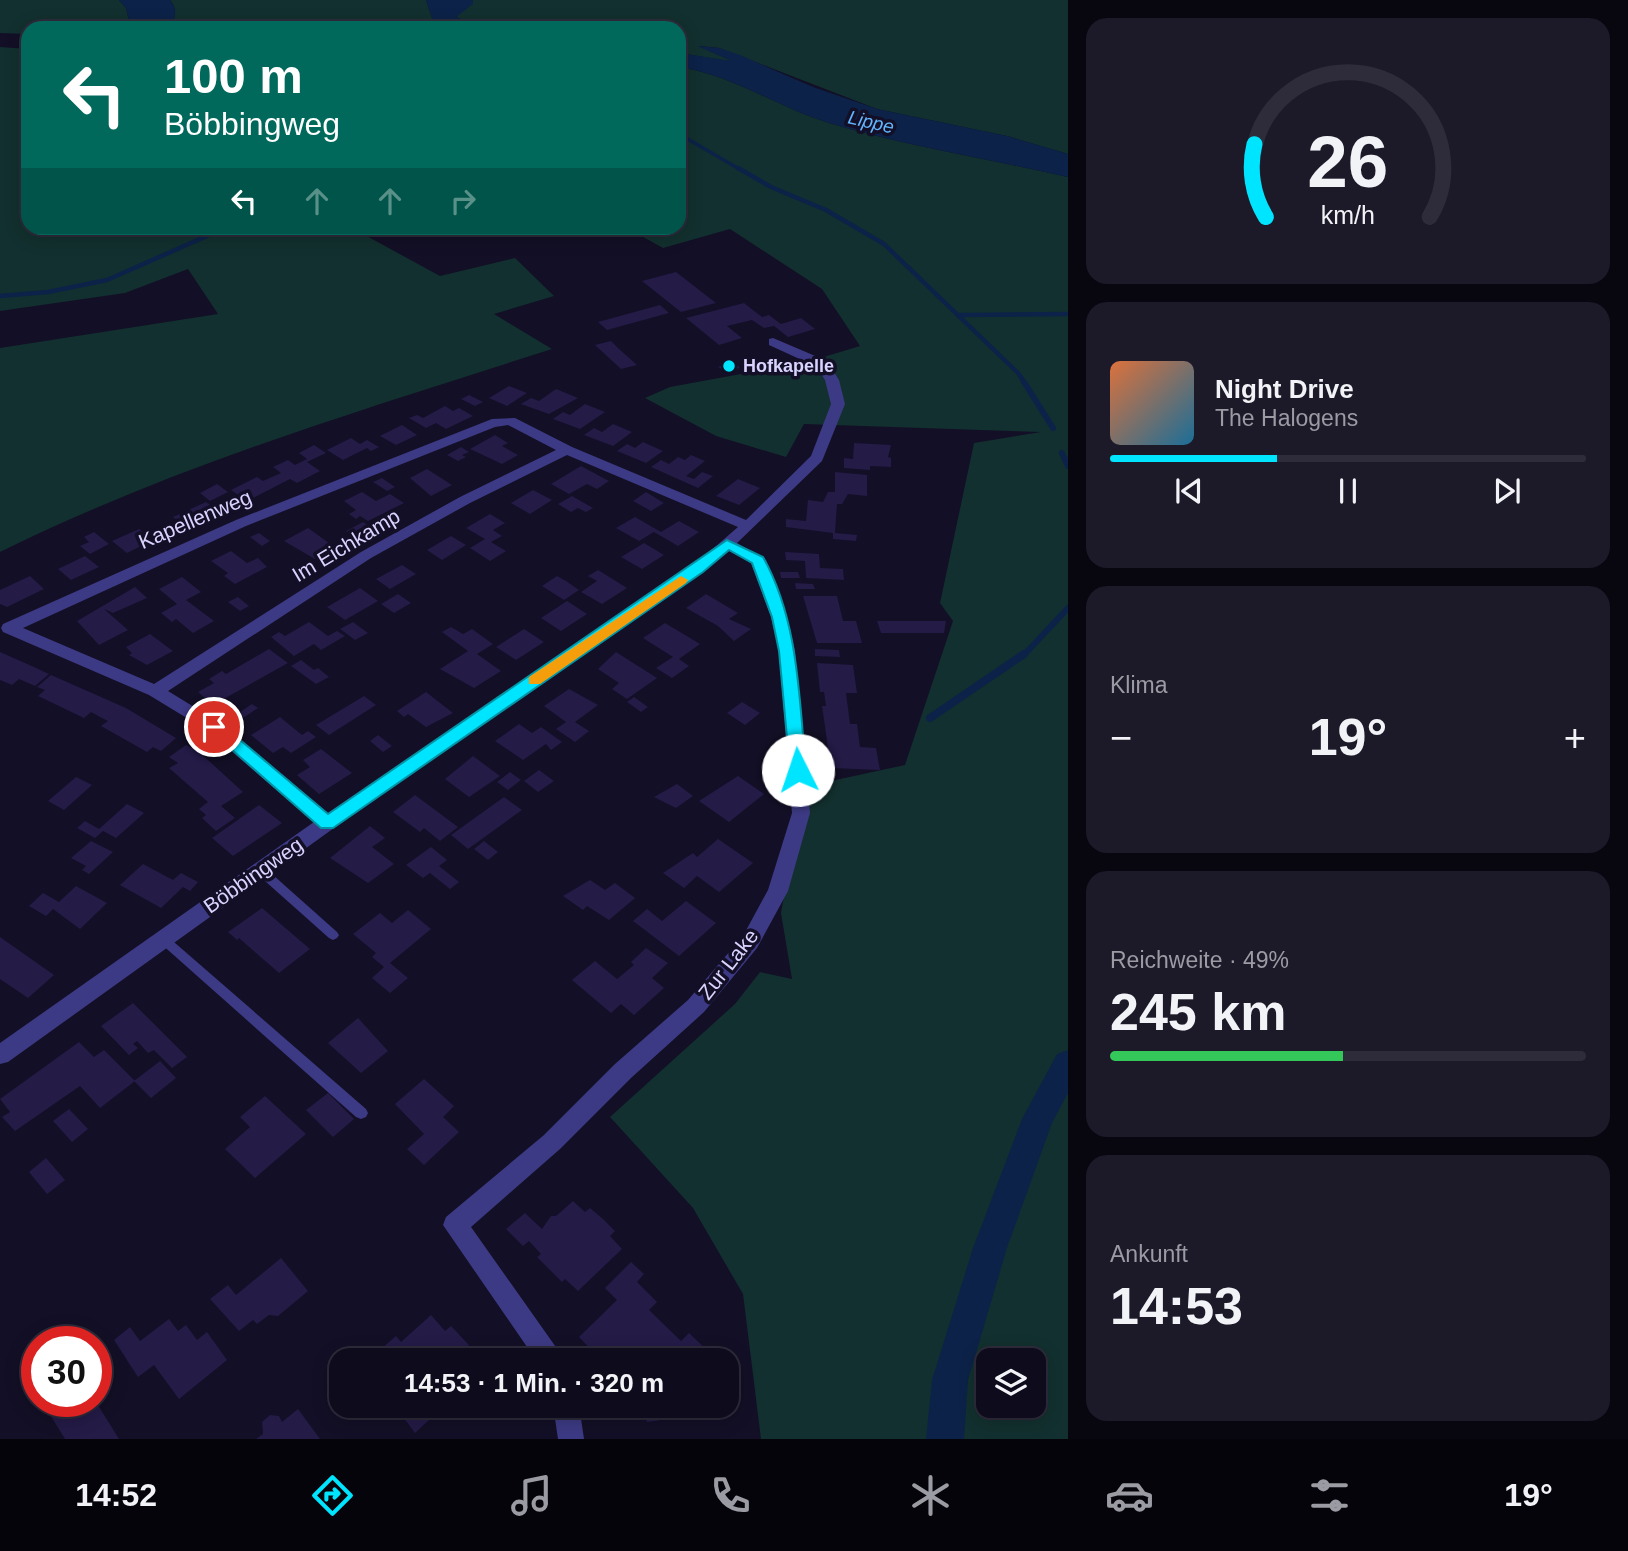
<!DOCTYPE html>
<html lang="de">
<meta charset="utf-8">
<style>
:root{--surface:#0e0b1c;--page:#1c1929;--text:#f1f3f6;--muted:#9b9ba3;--line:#2e2b3b;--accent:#00e5ff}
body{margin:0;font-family:Arial,sans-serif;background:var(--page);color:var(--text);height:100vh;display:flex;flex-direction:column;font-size:26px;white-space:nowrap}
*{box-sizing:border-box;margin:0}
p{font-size:23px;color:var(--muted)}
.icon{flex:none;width:38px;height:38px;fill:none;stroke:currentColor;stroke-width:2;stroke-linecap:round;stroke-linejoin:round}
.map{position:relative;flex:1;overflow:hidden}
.drawer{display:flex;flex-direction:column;gap:18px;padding:18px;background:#08060f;width:560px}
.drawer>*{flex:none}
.banner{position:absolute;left:21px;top:21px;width:665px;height:214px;border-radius:21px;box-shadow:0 4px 18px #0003,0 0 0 2px var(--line);background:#00695c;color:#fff;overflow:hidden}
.fabs{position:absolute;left:976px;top:1348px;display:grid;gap:14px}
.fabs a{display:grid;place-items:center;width:70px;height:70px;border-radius:14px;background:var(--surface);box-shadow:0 4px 18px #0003,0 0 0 2px var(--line);font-size:35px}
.speed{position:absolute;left:21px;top:1326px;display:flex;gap:14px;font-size:35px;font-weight:700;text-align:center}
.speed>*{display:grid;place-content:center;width:91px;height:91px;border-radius:50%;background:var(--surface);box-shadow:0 4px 18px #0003,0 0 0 2px var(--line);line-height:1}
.speed .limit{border:10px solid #d22;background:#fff;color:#111}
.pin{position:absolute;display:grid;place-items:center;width:60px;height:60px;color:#fff;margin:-30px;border:4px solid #fff;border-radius:50%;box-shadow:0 2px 7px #0007}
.me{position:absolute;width:77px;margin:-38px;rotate:356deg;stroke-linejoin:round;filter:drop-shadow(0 0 5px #0008)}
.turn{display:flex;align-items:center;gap:24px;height:147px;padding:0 28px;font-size:32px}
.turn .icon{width:91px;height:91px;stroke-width:2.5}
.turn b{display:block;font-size:49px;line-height:60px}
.lanes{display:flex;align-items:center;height:66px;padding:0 28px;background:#0003;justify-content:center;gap:35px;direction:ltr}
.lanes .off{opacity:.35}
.big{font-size:52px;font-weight:700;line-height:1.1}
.drawer .widget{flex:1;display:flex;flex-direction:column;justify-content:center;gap:10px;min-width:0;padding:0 24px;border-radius:21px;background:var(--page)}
.drawer .dial{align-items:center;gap:0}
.dial svg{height:182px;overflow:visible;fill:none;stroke:var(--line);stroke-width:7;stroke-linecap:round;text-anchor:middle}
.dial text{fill:var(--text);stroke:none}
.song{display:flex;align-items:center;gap:21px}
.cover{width:84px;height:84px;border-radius:10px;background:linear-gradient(135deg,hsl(20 70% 55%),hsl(200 70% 35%))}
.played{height:7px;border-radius:4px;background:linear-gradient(90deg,var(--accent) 35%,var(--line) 35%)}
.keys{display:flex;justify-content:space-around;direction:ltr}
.heat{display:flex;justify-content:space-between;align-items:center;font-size:38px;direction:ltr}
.charge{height:10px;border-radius:5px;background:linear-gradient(90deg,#34c759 49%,var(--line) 0)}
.trip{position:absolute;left:329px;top:1348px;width:410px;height:70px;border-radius:21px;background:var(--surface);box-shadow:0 4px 18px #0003,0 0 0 2px var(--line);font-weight:700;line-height:70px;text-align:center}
.menu{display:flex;height:112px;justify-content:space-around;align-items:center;background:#06040b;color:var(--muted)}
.menu .icon{width:49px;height:49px}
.menu .selected{color:var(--accent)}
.menu b{font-size:32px;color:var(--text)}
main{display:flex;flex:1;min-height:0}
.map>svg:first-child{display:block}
.green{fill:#12302f;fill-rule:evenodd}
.water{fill:#0c2248}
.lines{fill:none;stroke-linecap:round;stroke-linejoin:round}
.stream-far3{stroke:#0c2248;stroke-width:3.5}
.stream-far2{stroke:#0c2248;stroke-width:4.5}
.stream-far1{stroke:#0c2248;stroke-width:6}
.stream{stroke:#0c2248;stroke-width:8}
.canal{fill:#0c2248;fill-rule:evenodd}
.building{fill:#241b47}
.service{fill:#3d3a85;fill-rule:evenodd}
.minor{fill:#3d3a85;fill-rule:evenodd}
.route{fill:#00e5ff;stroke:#0095a6;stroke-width:2}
.slow{fill:#f59e0b}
.poi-dot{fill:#00e5ff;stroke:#130f26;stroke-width:2.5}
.labels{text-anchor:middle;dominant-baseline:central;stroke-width:7;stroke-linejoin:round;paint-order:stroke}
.far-poi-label{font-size:18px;font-weight:bold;fill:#d9d4ff;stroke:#130f26;text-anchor:start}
.far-water-label{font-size:19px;font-style:italic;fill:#62b6ff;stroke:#130f26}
.street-label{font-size:21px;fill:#d9d4ff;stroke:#130f26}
</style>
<main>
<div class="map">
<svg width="1068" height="1439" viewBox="0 0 1068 1439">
<rect width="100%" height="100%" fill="#130f26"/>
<g class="green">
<path d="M0,0H119L126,8L129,20L119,28H28V34L0,33Z"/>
<path d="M170,0H426L433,21L439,28H169C176,18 178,10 170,0Z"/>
<path d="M473,0H1068V154L1007,136L877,109L719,48L699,46L734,62L679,53V28H481L456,17Z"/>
<path d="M0,47L28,49V228H352L440,276L515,258L554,296L494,314L552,349C366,409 176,465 0,552V348L218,314L188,269L125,293L0,311Z"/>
<path d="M679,67C733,75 777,107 829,123C906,146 989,159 1068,177V1439H761L743,1294L693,1208L610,1117L735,1004L760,972L792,979L781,913L803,787L905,765L953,621L940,603L974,443L1041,432L804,424L786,457L716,436L645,398L670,387L807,362L860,346L822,289L730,229L663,248L627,228H679ZM989,1360H1034V1405H989Z"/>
</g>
<g class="water">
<path d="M119,0H170C178,10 176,18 169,28H119L129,20L126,8Z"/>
<path d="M426,0H473V4L456,17L481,28H439L433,21Z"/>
<path d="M697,46L719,48L740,55L813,87L877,109L1007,136L1068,154V177C989,159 906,146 829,123C777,107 733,75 679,67V53L732,61Z"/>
</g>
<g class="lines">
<path class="stream-far3" d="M679,134L741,170"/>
<g class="stream-far2">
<path d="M738,168L771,187L826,210L884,244L1019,374L1025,384"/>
<path d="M0,296L48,292L107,280L225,228"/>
<path d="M960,315L1068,314"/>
</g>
<g class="stream-far1">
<path d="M1024,382L1053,428"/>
<path d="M1062,453L1068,466"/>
<path d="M1023,656L1068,608"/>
</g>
<path class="stream" d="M930,718L1024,654"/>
<path class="canal" d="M1068,1050V1093L1052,1123L1007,1248L968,1380L964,1439H926L932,1380L973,1248L1022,1119L1057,1054Z"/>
</g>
<g class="building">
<path d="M676,272L716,303L681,312L642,281Z"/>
<path d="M744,303L762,317L769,315L781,324L801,318L815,329L788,337L774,326L764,328L752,320L727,326L742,338L719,345L686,318Z"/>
<path d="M660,305L669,313L607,330L598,322Z"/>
<path d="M611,341L618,348L637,365L621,369L595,345Z"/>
<path d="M732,361L740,368L726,371L718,367Z"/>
<path d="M509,386L527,393L507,406L489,398Z"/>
<path d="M556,389L578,398L549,414L521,404L531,398L539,401Z"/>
<path d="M469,395L483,402L475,406L461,399Z"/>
<path d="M585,404L605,412L580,429L553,419L563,412L570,415Z"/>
<path d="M445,406L453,411L459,408L473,416L446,429L436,423L426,428L409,418L417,415L423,418Z"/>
<path d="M613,424L632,432L613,446L584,435L594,428L602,432Z"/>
<path d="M402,425L417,435L396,445L380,436Z"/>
<path d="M495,435L508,443L502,446L518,455L502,464L470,449Z"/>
<path d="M351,438L360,444L367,440L379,447L371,451L367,448L343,460L327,450Z"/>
<path d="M643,442L663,451L646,463L617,451L627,444L635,448Z"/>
<path d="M854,443L891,445L888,457L891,458V467L870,466V470L844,468V458L853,459Z"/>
<path d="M314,445L326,453L307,462L320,471L297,483L290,479L247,501L231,490L257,477L263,481L281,473L273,467L288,460L295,465L307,459L299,453Z"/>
<path d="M461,447L469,452L462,455L466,457L458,461L447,455Z"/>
<path d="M691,455L705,461L686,476L694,479L702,472L713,476L698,488L651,467L661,460L669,464L678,457L685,460Z"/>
<path d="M581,466L609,481L597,489L587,484L569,494L551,484Z"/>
<path d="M427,469L452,485L431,496L410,478Z"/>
<path d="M835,472L867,475V496L848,494L842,504H837L835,533L857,535L856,541L833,539V533L786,527V519L806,521L808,500L823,502L828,492H835Z"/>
<path d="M382,478L395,487L387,491L373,482Z"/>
<path d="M738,479L760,488L739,505L716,496Z"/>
<path d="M217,484L228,492L210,501L200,493Z"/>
<path d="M533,490L552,500L530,514L511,503Z"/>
<path d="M362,492L376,501L390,494L404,503L368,521L360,516L356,519L349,514L356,510L344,501Z"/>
<path d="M646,492L664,503L651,511L633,501Z"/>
<path d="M572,496L593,508L586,512L578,508L571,512L558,504Z"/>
<path d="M206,502L221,513L189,529L173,517Z"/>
<path d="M490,514L505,523L493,530L502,536L491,542L506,551L490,561L470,548L485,539L466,528Z"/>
<path d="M635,517L661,532L679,521L699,532L678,546L654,532L639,541L616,528Z"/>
<path d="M363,522L375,530L358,539L346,531Z"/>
<path d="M308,528L336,548L315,559L284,541Z"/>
<path d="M139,529L153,540L127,553L112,541Z"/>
<path d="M94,532L109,544L90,554L80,546L89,542L84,537Z"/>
<path d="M259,533L270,541L262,546L250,537Z"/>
<path d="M451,536L466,545L442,560L427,550Z"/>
<path d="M644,543L664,555L642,569L621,557Z"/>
<path d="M231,551L247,563L258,558L267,567L235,584L224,576L228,573L211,561Z"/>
<path d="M785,552L819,554L820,568L843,569L844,580L806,578L805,561L786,560Z"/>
<path d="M85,556L99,567L71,580L58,569Z"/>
<path d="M402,565L416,574L390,589L376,579Z"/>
<path d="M598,570L627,588L602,604L581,592L597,581L588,576Z"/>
<path d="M780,572H798L800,578H781Z"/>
<path d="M30,576L44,589L7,607L0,604V590Z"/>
<path d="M557,576L566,581L579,590L564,600L542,586Z"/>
<path d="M182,577L201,592L186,600L214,621L193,633L176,619L172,622L161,613L177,604L159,589Z"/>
<path d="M795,583L813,584L815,589H796Z"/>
<path d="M135,587L147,598L113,613L104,609L128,630L99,645L77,621Z"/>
<path d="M360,588L378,601L345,620L327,607Z"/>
<path d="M398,594L411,603L394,613L381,604Z"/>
<path d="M706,594L738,613L729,619L751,629L734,641L718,626L686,608Z"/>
<path d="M803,596H837L843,621H856L862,643H817Z"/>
<path d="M238,597L249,606L240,611L228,602Z"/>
<path d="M567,601L587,614L561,631L541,618Z"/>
<path d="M877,621H946L944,633H881Z"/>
<path d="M309,622L328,636L337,631L345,636L321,650L314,644L294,656L271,637L279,632L285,636Z"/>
<path d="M353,622L368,633L355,640L340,629Z"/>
<path d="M665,623L700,644L679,659L689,666L672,678L656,668L673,657L643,638Z"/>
<path d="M451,627L463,634L472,629L493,644L477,654L501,671L474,688L440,669L468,651L442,632Z"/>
<path d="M524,629L544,642L516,660L496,647Z"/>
<path d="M150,634L173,651L147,665L129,655L132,653L126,647Z"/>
<path d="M269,649L288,663L213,705L198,692L214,683L209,679L222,671L226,674Z"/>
<path d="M815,649L839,650L840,657L815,656Z"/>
<path d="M0,652L34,667L49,674L35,686L19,679L12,685L0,680Z"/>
<path d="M616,652L657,678L627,699L612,689L619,683L598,669Z"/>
<path d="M301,660L314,670L318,668L329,677L316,684L291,666Z"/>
<path d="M817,663L853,665L857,693H846L850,724H857L860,747L876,748L880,770L831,768L822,706H826L824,692H820Z"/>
<path d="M51,675L126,708L176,738L161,751L153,747L147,752L101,726L108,721L100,717L91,712L84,718L38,696L45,690L37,687Z"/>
<path d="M569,689L598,705L575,722L589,731L575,742L556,729L566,722L544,706Z"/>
<path d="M426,692L453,713L426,727L408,714L404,717L397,711Z"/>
<path d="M364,696L376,705L329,735L316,725Z"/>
<path d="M634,697L648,707L641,712L627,702Z"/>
<path d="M742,702L760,713L745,725L727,713Z"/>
<path d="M252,704L258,708L243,718L237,714Z"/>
<path d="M280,717L302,735L308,731L316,737L291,753L283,747L273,753L251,735Z"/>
<path d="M519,724L532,733L541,727L562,742L551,750L546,744L523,760L495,741Z"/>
<path d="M378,735L392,746L383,752L370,741Z"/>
<path d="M186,745L198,751L243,792L221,806L235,818L216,831L202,818L206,815L199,809L208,802L169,768L178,763L169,757Z"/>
<path d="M321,749L352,773L319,794L297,775L310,767L303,760Z"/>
<path d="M473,756L500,776L469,797L445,779Z"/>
<path d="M539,770L554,781L538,792L524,781Z"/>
<path d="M510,772L521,780L508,790L497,782Z"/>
<path d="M738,776L764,794L729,822L699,801Z"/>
<path d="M76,777L92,785L64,810L48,801Z"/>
<path d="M677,784L693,796L676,808L654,797Z"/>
<path d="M415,795L458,827L440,841L424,828L420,832L393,812Z"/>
<path d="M504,797L522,810L468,849L451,835Z"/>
<path d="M127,804L144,813L116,838L103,831L95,838L77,828L85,821L99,829Z"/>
<path d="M259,805L282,823L233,856L212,838Z"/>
<path d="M370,826L385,838L372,847L394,864L368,883L330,858Z"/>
<path d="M718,839L753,863L719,892L697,876L684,888L663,873L693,853L697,857Z"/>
<path d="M91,841L113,852L89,874L82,870L86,866L71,858Z"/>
<path d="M484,841L498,852L488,860L474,849Z"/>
<path d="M431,847L447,860L439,866L459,882L450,889L430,873L423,878L406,865Z"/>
<path d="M143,864L173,880L181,873L198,882L190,891L183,887L161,908L120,885Z"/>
<path d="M590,880L605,890L615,883L635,898L609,920L587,906L583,910L563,896Z"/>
<path d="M76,886L107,903L80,929L53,909L46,916L29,906L43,893L59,902Z"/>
<path d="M686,901L716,923L679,956L633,921L647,909L662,921Z"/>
<path d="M262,908L310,949L279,973L239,938L237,940L228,932Z"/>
<path d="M408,910L431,929L390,963L408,978L390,993L372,978L384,967L372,957L376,953L353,934L380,913L392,923Z"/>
<path d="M0,937L54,975L28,998L0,979Z"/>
<path d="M646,948L668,963L652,978L664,988L634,1015L621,1004L611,1013L572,980L595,961L617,979L634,965L631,962Z"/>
<path d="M133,1003L187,1057L172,1068L154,1050L148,1053L137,1041L133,1044L138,1048L129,1055L101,1026Z"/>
<path d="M358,1018L388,1051L361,1073L328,1043Z"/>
<path d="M79,1042L94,1057L104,1050L135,1081L100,1108L80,1086L15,1131L2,1117L10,1112L0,1099Z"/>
<path d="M160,1061L176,1078L151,1098L134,1081Z"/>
<path d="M424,1079L454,1106L443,1117L459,1132L424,1165L407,1149L424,1134L395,1104Z"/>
<path d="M328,1093L354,1119L333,1137L306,1110Z"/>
<path d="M265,1096L306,1134L255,1178L225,1149L250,1127L240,1117Z"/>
<path d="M69,1109L88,1129L72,1142L53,1121Z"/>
<path d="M46,1158L65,1180L47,1194L29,1172Z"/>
<path d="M573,1201L585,1212L590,1208L603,1219L615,1231L610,1236L622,1249L578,1291L565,1279L562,1282L537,1257L541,1254L529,1241L523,1246L506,1229L525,1213L542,1229L551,1216H556Z"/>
<path d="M281,1258L308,1291L278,1316L269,1315L257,1324L253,1320L239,1331L210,1299L228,1285L236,1295Z"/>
<path d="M631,1262L644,1274L637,1282L657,1302L649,1310L681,1341L689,1333L712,1355L707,1360H601L579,1337L617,1300L605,1288Z"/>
<path d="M431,1315L445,1331L451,1326L469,1345L453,1360H378L374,1355L396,1336L401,1342Z"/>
<path d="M169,1319L178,1331L186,1325L197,1340L207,1332L227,1360L179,1399L154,1365L138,1377L114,1340L130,1327L140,1341Z"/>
<path d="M64,1402H96L119,1439H65L49,1413Z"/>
<path d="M403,1405H442L443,1407L415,1433L398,1410Z"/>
<path d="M644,1405H680L682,1417L647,1422Z"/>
<path d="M298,1409L320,1439H256L263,1434L262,1422L270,1415L279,1416L282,1422Z"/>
</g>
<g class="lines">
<g class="service">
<path d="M260,865L264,867L337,932L339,935L337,938L333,940L329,938L256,873L254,870L256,867Z"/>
<path d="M163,934L167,936L366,1109L368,1113L366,1117L361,1119L356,1117L159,942L157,939L159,936Z"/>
</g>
<g class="minor">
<path d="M773,338L827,361L839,380L845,404L822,461L737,543L766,560L787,617L795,651L810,813L788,891L757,948L704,1012L631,1078L560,1149L471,1227L565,1360H536L443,1225L446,1217L544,1135L615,1064L688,1000L743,936L768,890L792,813L779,651L771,617L751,563L729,551L703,572L334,828L8,1062L0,1064V1043L314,822L208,731L149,695L3,632L1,628L3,624L236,520L492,419L515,418L572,447L746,520L811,456L831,404L825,380L817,367L769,345V339ZM508,425L556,450L460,497L361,552L154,684L23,628L246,526L495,427ZM567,455L738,527L693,566L328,813L220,723L168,691L371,558L470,503Z"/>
<path d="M553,1405H579L584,1439H558Z"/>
</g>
</g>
<path class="route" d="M727,540L763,557C799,621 799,699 806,770L804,774L798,776L790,770L779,651L772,617L752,563L729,550L703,572L333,828H321L206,727L209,723H220L328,814Z"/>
<path class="slow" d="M681,576L688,580L686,583L540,684H529V677Z"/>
<circle class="poi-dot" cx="729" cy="366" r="7"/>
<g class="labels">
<g class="far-poi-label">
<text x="743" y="366">Hofkapelle</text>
</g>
<g class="far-water-label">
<text transform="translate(871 122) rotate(13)">Lippe</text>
</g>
<g class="street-label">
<text transform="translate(195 519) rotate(-23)">Kapellenweg</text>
<text transform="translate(346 545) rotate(-31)">Im Eichkamp</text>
<text transform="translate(253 875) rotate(-35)">Böbbingweg</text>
<text transform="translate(728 964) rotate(-52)">Zur Lake</text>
</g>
</g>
</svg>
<div class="fabs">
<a><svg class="icon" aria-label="layers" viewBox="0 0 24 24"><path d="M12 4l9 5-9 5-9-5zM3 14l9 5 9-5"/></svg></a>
</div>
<div class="speed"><div class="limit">30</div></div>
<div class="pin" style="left:214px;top:727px;background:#d93025"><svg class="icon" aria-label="arrive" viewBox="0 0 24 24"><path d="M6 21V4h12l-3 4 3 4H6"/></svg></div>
<svg class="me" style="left:798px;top:770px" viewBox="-20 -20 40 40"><circle r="19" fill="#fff"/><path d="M0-13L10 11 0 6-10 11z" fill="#00e5ff"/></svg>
<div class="trip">14:53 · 1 Min. · 320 m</div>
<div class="banner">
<div class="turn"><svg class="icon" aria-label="left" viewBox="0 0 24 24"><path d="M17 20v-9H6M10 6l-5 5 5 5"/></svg><div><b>100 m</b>Böbbingweg</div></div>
<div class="lanes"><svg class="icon" aria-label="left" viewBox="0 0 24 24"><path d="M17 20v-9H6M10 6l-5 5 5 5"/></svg><svg class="icon off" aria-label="ahead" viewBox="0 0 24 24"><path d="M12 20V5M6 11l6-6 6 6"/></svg><svg class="icon off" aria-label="ahead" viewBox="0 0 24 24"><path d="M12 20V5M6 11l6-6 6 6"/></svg><svg class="icon off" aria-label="right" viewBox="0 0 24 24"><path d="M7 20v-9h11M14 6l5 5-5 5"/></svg></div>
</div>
</div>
<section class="drawer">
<div class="widget dial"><svg viewBox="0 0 100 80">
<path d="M14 69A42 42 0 1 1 86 69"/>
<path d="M14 69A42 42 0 0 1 9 37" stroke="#00e5ff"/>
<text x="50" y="56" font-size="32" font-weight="700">26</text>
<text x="50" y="72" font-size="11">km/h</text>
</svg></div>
<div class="widget">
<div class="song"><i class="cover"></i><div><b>Night Drive</b><p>The Halogens</p></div></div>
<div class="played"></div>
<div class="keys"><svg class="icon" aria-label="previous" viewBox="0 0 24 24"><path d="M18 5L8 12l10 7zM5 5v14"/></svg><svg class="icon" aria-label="pause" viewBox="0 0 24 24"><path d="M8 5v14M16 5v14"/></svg><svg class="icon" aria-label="next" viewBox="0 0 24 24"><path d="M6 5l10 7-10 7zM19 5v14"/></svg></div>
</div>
<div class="widget"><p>Klima</p>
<div class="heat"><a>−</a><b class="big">19°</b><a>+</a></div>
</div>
<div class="widget"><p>Reichweite · 49%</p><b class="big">245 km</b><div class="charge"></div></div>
<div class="widget"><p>Ankunft</p><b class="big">14:53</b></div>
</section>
</main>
<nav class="menu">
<b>14:52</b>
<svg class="icon selected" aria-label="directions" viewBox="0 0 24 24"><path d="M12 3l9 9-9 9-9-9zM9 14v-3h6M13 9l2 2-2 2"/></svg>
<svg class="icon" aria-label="music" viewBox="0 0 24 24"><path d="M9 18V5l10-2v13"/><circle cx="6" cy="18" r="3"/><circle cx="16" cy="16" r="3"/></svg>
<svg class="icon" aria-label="phone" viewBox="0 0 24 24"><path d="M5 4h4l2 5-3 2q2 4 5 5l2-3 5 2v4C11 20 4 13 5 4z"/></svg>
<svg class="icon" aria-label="climate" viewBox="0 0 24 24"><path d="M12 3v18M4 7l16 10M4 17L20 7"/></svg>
<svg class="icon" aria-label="car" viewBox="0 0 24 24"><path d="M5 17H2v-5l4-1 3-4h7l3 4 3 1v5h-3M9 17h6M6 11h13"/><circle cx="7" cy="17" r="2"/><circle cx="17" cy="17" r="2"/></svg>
<svg class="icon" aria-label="filters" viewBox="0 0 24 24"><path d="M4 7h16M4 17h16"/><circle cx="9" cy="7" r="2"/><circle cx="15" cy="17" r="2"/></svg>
<b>19°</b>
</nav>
